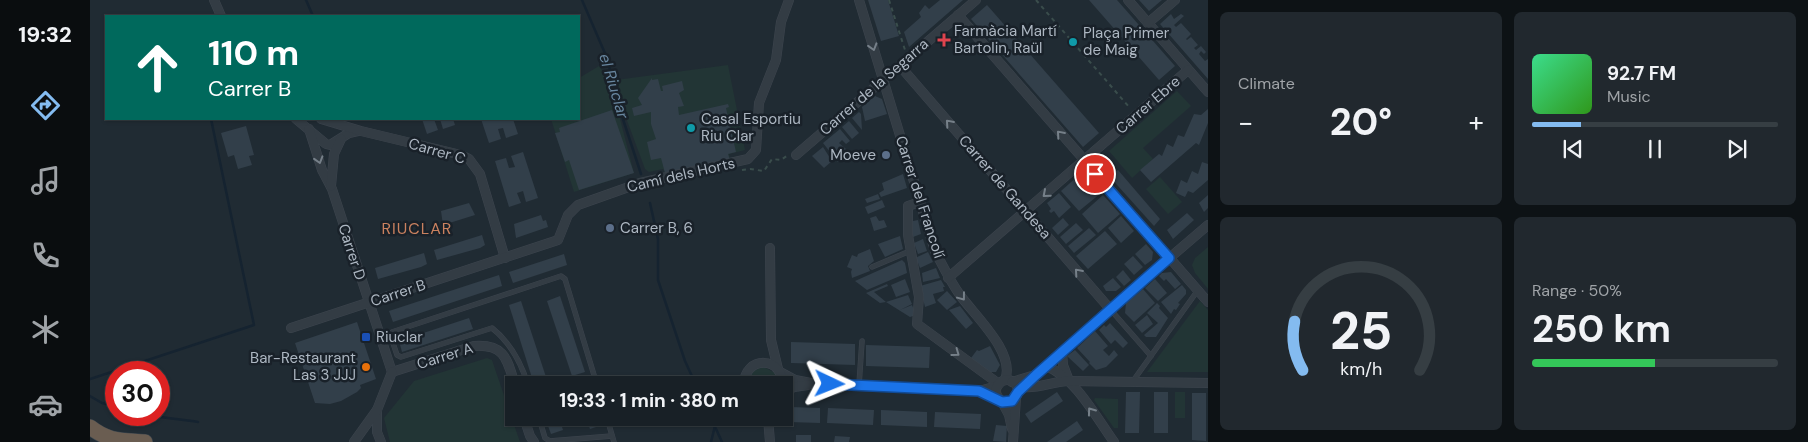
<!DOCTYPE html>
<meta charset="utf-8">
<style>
:root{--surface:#182026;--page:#21282e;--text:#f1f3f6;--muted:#9fa3a7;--line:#363e43;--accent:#84bbf0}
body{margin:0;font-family:"DM Sans",sans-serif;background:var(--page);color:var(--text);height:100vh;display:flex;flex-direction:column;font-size:19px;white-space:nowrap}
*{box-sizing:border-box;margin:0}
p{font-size:16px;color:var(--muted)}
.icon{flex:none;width:28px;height:28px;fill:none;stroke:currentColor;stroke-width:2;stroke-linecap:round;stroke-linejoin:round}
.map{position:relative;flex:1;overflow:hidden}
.side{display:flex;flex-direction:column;gap:12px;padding:12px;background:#0d1215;width:600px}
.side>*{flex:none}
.banner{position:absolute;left:15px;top:15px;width:475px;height:105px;border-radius:0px;box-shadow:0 1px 4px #0004,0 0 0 1px var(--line);background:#00695c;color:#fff;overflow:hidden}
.speed{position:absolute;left:15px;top:361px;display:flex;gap:10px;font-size:25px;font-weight:700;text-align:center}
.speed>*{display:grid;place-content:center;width:65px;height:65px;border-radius:50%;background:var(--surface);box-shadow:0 1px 4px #0004,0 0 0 1px var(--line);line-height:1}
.speed .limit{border:8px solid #d22;background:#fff;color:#111}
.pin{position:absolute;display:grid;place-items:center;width:42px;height:42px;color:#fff;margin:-21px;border:2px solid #fff;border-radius:50%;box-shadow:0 1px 5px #0007}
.me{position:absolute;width:55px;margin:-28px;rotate:92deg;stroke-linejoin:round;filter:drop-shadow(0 0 4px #0008)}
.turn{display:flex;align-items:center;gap:18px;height:105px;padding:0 20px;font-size:22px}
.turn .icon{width:65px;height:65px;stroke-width:2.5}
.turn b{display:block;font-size:35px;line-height:42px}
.big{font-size:38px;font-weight:700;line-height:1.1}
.side .card{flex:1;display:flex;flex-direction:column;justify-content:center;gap:8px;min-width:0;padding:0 18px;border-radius:8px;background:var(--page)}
.side .dial{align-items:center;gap:0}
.dial svg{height:130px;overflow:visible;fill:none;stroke:var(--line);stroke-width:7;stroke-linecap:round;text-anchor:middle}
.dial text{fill:var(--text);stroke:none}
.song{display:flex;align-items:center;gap:15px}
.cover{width:60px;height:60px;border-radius:8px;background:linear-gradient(135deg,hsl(150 70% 55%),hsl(110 70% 35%))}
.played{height:5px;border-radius:2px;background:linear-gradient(90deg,var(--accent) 20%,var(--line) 20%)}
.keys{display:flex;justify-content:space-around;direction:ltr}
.heat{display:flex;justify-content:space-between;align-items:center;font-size:28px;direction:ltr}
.charge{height:8px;border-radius:4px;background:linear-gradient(90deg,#34c759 50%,var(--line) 0)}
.side .tiles{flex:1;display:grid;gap:12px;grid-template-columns:repeat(2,1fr)}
.trip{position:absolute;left:415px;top:376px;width:288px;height:50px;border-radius:0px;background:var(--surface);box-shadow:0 1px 4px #0004,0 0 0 1px var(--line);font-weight:700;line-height:50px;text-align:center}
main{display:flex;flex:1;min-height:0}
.dock{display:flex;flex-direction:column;width:90px;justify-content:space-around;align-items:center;background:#0a0d0f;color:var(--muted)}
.dock .icon{width:35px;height:35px}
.dock .current{color:var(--accent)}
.dock b{font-size:22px;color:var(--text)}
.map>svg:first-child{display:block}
.green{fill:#223535}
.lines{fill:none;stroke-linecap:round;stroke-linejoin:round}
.stream{stroke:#152330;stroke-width:2.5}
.building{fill:#323f4a}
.lane-casing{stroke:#3d454e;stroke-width:5.5}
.street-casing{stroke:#3d454e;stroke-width:10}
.highway-casing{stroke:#3e474f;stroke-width:16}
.path{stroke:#3a4d4c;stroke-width:2;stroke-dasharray:4 4;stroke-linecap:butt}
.lane{stroke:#333c44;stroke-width:4.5}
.street{stroke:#333c44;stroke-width:9}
.highway{stroke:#6a5d51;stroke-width:15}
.oneway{stroke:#768089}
.route-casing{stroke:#114b97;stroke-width:12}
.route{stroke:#1a73e8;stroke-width:9}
.health-dot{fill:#e0444e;stroke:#192129;stroke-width:2}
.culture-dot{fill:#0f9aa8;stroke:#192129;stroke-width:2}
.service-dot{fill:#5c6f8a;stroke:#192129;stroke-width:2}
.transit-dot{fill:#1a4fb4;stroke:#192129;stroke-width:2}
.food-dot{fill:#e8710a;stroke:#192129;stroke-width:2}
.labels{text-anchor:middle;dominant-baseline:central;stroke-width:5;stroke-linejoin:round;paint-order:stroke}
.poi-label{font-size:15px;fill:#adb7c2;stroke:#192129;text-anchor:start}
.street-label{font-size:15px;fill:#adb7c2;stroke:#192129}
.water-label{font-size:16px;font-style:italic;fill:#68869f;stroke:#192129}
.neighbourhood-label{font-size:16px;letter-spacing:1px;fill:#ca815f;stroke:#192129}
</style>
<main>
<nav class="dock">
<b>19:32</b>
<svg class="icon current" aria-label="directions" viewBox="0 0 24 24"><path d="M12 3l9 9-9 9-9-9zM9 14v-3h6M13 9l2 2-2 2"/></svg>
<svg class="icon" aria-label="music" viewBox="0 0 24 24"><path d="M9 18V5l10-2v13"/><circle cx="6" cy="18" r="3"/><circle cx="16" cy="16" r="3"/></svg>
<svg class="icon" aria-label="phone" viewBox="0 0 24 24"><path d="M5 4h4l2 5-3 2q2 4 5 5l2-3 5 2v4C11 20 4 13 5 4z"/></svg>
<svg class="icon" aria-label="climate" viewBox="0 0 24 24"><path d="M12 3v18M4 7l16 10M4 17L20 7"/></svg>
<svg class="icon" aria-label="car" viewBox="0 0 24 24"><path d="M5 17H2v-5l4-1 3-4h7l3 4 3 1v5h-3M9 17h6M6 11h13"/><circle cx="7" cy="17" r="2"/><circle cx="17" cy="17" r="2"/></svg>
</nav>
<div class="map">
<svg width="1118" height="442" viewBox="0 0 1118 442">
<rect width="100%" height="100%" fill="#202b33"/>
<g class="green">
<path d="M638,65L655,150L639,154L640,160L575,173L573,169L559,172L555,169L532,107L526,80Z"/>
<path d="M509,66L521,84L544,173L484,192L461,119H489V78Z"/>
<path d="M1087,91L1101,106L1053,148L1063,159L1042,178L1019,151Z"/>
<path d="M1070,177L1092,202L1078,214L1056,189Z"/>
<path d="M1118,247V289L1105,273L1102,265L1105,258Z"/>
<path d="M1110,301L1118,310V372H1057Z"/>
<path d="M397,358L402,360L405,369L430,442H300L294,418L324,381Z"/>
<path d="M674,367L685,373L688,385H659C658,375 664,368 674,367Z"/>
<rect x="1085" y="392" width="10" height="26"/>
<path d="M1005,398L1028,399V428H1024L1004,400Z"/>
</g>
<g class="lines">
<g class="stream">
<path d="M216,0L223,16"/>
<path d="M492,0L517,58L529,107L551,174"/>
<path d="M560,203L568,239V280L595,361L606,385"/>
<path d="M0,379L164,325L121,119"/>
<path d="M0,396L12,403L26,406"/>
<path d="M61,415C77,419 92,419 108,422"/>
<path d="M621,418L632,442"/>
<path d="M621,442L625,426"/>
</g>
</g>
<g class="building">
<path d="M778,0H798L809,36L791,41Z"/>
<path d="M850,0H873L819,47L814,32L831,17L829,13L835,5L839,9Z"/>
<path d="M999,0H1027L1085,66L1069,80Z"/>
<path d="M1049,0H1072L1059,11Z"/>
<path d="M897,5L1009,133L993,147L881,19Z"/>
<path d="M1081,14L1084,19L1091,14L1094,16L1084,25L1086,27L1091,23L1101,34L1096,39L1097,40L1101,37L1108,45L1104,48L1106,50L1111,46L1116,52L1114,54L1111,51L1109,54L1115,61L1118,59V79L1070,24Z"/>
<path d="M562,78V80L568,79L571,91H573L572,86L592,81L594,90L589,93L594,106L588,107L589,115L638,104L639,107L636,108L646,152L638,154L640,160L575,173L571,158L561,160L557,142L566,139L561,124V112L544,116L542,108L552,105L548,98Z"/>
<path d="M785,96L792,99L797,114L775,121L772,107Z"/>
<path d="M1118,109V123L1109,145L1106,143L1061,182L1050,170L1069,154L1072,156L1077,144L1083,147L1088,135L1094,137L1104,114L1111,115Z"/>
<path d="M522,110L544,173L489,190L479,160L475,162L465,133L470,132L469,128Z"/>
<path d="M769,112L771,114L772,130L762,118Z"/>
<path d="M332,119H344L348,130L337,134Z"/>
<path d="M350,119H363L365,125L353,129Z"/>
<path d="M391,119H423L428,134L416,138L413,128L408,129L411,139L399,143Z"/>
<path d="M759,121L769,133L762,139L752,127Z"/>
<path d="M156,126L164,155L159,156L162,165L148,169L144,155L138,157L131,133Z"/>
<path d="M750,129L760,141L756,144L752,140L749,143L756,149L750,154L753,158L748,162L733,143Z"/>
<path d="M733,147L742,161L734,168L722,156Z"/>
<path d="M433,152L448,198L436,202L433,191L427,193L431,203L419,207L405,161L416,158L419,168L425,167L421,156Z"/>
<path d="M1112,162L1118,164V180L1103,193L1098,191L1095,197L1086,193L1091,180L1097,183L1102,171L1108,174Z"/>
<path d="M1028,170L1070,219L1064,226L1019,176Z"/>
<path d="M813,174L817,188L791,197L789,193L794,190L792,183Z"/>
<path d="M988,176H997L1011,193L989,211L971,191Z"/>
<path d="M969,193L981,207L969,218L964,211L961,213L959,211L961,209L957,203Z"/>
<path d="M788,194L790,199L777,203L775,199Z"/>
<path d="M1013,195L1030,214L1008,233L992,214Z"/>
<path d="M1118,195V208L1114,212L1109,203Z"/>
<path d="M792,200L795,207L778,214L775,207Z"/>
<path d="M379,203L385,215L353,225L351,211Z"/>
<path d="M1097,213L1104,220L1083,239L1077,230Z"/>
<path d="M451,215L453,221L456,220L458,227L426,238L424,224Z"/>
<path d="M786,216L789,221L794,220L797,227L784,231L780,218Z"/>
<path d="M1031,216L1044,231L1031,243L1018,228Z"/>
<path d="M973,218L979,225L968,235L962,228Z"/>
<path d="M828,220L831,234L823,237L821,225L823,221Z"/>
<path d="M986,223L993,230L976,244L970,237Z"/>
<path d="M999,228L1006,235L984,253L978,246Z"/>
<path d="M1015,231L1027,244L998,269L986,256Z"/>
<path d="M392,235L395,245L390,248L347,260L344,250Z"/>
<path d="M810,236L813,249L795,257L788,244Z"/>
<path d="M833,239L837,251L828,254L824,243Z"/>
<path d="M1056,244L1063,252L1062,260L1055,265L1045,254Z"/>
<path d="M780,249L784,261L778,266L780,271L762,278L761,272L762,269L757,267L762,255L767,257L768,254Z"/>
<path d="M838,252L843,262L830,268L828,263L826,264L825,258Z"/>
<path d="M334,253L337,264L331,267L288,279L285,268Z"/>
<path d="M474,254L477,265L423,283L419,272Z"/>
<path d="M1043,256L1053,267L1044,275L1034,264Z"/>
<path d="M812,260L815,263L817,273L777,290L765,281Z"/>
<path d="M846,268L850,278L833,282L832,273Z"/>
<path d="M1033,270L1041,280L1034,286L1026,277Z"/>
<path d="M1081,272L1091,284L1085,289L1076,279L1074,281L1069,276L1072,273Z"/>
<path d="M409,275L412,286L303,322L299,311Z"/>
<path d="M1023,278L1031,287L1026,291H1016L1013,286Z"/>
<path d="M815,279L820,292L806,297L801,285Z"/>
<path d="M1065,279L1077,293L1068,301L1055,288Z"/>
<path d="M851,280L855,287H853L854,291L843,294L846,303L835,307L830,286Z"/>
<path d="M797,284L798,286L784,292L796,302L818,295L822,304L810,310L822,305L826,315L820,317L796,302L790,303L776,293Z"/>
<path d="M1092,285L1096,290V294L1088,303L1090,304L1086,310L1084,309L1081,314L1071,302Z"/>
<path d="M1053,289L1065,303L1044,322L1035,313L1036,303Z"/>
<path d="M857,291L867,302L857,310L847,300Z"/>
<path d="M470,296L495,372L482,376L457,301Z"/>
<path d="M431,301L456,377L443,381L419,305Z"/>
<path d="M1067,303L1070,306L1069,308L1078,318L1066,337H1056L1054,335L1068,323L1057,313Z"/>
<path d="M870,306L883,323L876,329L859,310Z"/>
<path d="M1057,315L1063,324L1052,333L1045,325Z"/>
<path d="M379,318L383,329L312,352L309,341Z"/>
<path d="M267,322L286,379L270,385L271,388L267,392L251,401L240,404L225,403L205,343Z"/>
<path d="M1020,323L1038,343L1033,348L1025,340L1021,344L1009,330L1014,325L1016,327Z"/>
<path d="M1005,331L1018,346L1013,350L1019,356L1024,350L1028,355L1016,367L1006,370L999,363L1001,361L1000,362L987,348Z"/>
<path d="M701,342L765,344V365L701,363Z"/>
<path d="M776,345L840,347L839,368L776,366Z"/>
<path d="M900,346L910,365L906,372H900L881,358L887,350L889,351Z"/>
<path d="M985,350L999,365L993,371L977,356Z"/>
<path d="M967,392L973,401L941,423L935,414Z"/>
<path d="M1036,392H1050L1049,433H1035Z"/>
<rect x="1064" y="392" width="14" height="41"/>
<path d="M1102,393H1116V441L1102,440Z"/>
<path d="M700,407L730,408V423L699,422Z"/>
<path d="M738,408L784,410L783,425L737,423Z"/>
<path d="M791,410L837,412V427L791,425Z"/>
<path d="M845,412L891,414L890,429L844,427Z"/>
<path d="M455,418H469L473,430L461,434Z"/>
<path d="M496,418H510L512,425L500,429Z"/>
<path d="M987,421L993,430L976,442H957Z"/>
<path d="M906,425L917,426L916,442L903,441Z"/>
<rect x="706" y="435" width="15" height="7"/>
<path d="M745,436L760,437L759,442H744Z"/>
</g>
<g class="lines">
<defs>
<g id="lane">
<path d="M782,267L820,251"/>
<path d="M1020,309L1061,356"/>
<path d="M1043,381L1108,290"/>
<path d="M438,385C431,362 421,343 402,328L311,357L307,355L301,337L302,332L471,276L475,279L507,385"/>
<path d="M769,385L772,341"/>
<path d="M449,418L455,438L460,441L522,436"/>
<path d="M517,418L524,442"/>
</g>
<g id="street">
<path d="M124,0L131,16"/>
<path d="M769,0L845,251C853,266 860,281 870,295C885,316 926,353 915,380"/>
<path d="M1038,0L1118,92"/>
<path d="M868,15L1118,302"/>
<path d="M1058,23L1085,0"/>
<path d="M810,66L1020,309"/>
<path d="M206,119L236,144L240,145L259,133L268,131"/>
<path d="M231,119L271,131L371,155L379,159L390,174L415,258"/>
<path d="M219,129L232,170L242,189L302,372"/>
<path d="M706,155L886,0"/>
<path d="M241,186L244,154L251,139"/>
<path d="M830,202L818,206V235L829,297L827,324L909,384"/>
<path d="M680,248L681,340L688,369"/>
<path d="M858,278L1098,70"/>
<path d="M201,328L468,240L478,215L488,205L550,183L658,159L666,150L669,103L686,60L691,22L699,0"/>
<path d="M972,352L973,365L978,378"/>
<path d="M956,366C985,377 1006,417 1024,442"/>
<path d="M302,372L384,346C415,344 417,359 425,385"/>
<path d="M690,372L705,380L726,384L889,391L907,386"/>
<circle cx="917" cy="391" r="11"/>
<path d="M922,382L945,375"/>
<path d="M654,385C654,355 694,356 692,385"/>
<path d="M934,387C947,389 965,381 979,381L1118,383"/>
<path d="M694,392L704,387L718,385"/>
<path d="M928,392L1020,309L1118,225"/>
<path d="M912,402L919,415L922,429"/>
<path d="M287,410V432L291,442"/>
<path d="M434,418L440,436L444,442"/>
<path d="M678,418L680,442"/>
<path d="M264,442L287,410L302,372"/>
<path d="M923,442L926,398"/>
</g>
<path id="highway" d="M0,427C19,442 32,440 55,442"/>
</defs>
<use href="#lane" class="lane-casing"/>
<use href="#street" class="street-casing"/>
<use href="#highway" class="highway-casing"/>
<g class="path">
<path d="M799,0L815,50"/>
<path d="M946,0L1040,108"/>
<path d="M652,170L660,169L674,171L682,159L691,160L698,155"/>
</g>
<use href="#lane" class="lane"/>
<use href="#street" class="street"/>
<use href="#highway" class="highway"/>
</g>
<defs><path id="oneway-chevron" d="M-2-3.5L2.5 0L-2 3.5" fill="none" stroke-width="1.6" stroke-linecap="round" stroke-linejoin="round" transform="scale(1.25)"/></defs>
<g class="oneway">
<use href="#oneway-chevron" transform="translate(783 47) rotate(73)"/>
<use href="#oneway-chevron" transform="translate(859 123) rotate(-131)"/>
<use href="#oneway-chevron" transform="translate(970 134) rotate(-131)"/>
<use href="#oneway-chevron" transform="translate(229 160) rotate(73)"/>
<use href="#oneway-chevron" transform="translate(956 194) rotate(139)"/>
<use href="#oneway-chevron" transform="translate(988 272) rotate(-131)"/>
<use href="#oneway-chevron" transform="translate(872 297) rotate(53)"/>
<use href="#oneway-chevron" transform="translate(866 353) rotate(36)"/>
<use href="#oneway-chevron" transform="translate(1001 411) rotate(-126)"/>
</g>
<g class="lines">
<defs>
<path id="route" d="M740,384L889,391L912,402L922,401L928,392L946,375L1079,258L1005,174"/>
</defs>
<use href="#route" class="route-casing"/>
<use href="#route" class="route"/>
</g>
<path class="health-dot" d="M851.5 32.5h5v5h5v5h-5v5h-5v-5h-5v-5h5z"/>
<g class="culture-dot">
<circle cx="983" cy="42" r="5"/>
<circle cx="601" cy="128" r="5"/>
</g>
<g class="service-dot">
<circle cx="796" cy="155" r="5"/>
<circle cx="520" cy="228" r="5"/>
</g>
<rect class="transit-dot" x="271" y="332" width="10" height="10" rx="2.5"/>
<circle class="food-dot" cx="276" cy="367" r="5"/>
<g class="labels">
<g class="poi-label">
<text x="864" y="31">Farmàcia Martí<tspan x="864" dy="17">Bartolin, Raül</tspan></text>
<text x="993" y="33">Plaça Primer<tspan x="993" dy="17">de Maig</tspan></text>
<text x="611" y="119">Casal Esportiu<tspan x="611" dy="17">Riu Clar</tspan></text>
<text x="786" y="155" text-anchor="end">Moeve</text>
<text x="530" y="228">Carrer B, 6</text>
<text x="286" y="337">Riuclar</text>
<text x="266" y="358" text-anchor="end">Bar-Restaurant<tspan x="266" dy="17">Las 3 JJJ</tspan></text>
</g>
<g class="street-label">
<text transform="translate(784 87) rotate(-41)">Carrer de la Segarra</text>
<text transform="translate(1058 105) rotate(-41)">Carrer Ebre</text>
<text transform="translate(347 151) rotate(16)">Carrer C</text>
<text transform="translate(591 175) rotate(-13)">Camí dels Horts</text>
<text transform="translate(915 187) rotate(49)">Carrer de Gandesa</text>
<text transform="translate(830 197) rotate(72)">Carrer del Francolí</text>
<text transform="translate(262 252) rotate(72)">Carrer D</text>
<text transform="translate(308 293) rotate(-18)">Carrer B</text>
<text transform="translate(355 356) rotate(-17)">Carrer A</text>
</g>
<g class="water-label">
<text transform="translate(524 86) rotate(73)">el Riuclar</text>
</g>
<g class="neighbourhood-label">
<text x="327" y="228">RIUCLAR</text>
</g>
</g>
</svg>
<div class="speed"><div class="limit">30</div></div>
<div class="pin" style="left:1005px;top:174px;background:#d93025"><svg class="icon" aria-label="arrive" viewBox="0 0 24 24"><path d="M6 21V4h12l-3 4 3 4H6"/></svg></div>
<svg class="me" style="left:740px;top:384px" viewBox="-20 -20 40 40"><path d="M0-17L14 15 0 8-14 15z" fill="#1a73e8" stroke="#fff" stroke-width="4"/></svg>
<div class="trip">19:33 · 1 min · 380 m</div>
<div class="banner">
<div class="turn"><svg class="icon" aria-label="ahead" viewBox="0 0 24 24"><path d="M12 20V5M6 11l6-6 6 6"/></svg><div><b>110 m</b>Carrer B</div></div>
</div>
</div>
<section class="side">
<div class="tiles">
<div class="card"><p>Climate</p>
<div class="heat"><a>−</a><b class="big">20°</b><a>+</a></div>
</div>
<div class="card">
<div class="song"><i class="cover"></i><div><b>92.7 FM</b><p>Music</p></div></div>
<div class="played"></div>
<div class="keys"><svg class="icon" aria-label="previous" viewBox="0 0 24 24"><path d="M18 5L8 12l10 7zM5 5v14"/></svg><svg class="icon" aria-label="pause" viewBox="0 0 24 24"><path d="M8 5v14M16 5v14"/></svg><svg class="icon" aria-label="next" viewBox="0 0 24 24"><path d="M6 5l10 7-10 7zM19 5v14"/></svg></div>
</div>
<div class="card dial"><svg viewBox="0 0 100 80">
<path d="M14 69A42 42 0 1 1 86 69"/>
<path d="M14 69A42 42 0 0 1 9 39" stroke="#84bbf0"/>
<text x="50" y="56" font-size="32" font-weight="700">25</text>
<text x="50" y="72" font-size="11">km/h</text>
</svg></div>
<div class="card"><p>Range · 50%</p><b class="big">250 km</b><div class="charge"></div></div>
</div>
</section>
</main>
